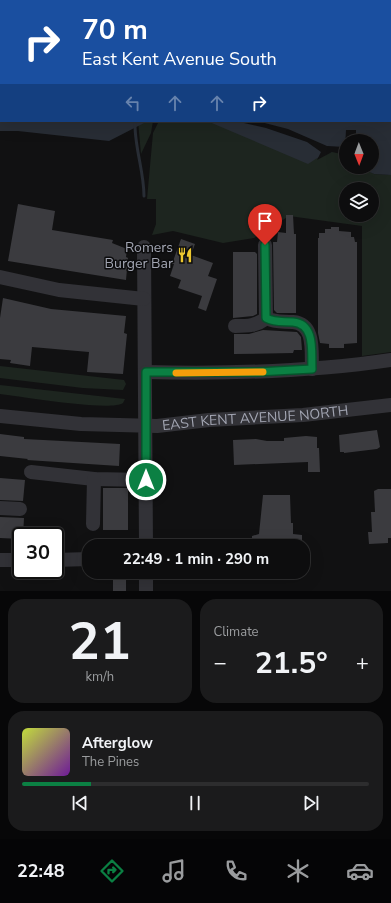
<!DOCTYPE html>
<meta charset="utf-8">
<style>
:root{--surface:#0d0d0e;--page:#1b1b1c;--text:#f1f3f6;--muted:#9a9c9e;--line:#2d2d2e;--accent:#0b8043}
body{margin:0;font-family:"Nunito Sans",sans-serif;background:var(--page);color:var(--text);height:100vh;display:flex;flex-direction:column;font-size:15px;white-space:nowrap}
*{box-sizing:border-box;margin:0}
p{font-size:13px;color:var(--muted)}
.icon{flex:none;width:22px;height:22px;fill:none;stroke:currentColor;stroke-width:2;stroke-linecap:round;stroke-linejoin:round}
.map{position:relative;height:591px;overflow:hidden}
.sheet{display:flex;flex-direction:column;gap:8px;padding:8px;background:#070708;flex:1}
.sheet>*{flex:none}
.guide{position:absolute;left:0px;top:0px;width:391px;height:122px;box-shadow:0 4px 16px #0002,0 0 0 1px var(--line);background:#1a4fa0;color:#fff;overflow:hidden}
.needle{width:26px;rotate:179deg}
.controls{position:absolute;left:339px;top:134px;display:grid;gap:8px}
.controls a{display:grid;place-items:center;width:40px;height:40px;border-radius:50%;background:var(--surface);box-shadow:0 4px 16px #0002,0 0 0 1px var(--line);font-size:20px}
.speed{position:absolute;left:12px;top:527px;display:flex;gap:8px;font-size:20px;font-weight:700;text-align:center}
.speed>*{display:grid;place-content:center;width:52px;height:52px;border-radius:50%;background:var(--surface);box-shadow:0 4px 16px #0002,0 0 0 1px var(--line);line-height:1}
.speed .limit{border:2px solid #111;border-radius:6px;background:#fff;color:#111}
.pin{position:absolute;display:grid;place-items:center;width:34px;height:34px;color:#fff;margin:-41px -17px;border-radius:50% 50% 50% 0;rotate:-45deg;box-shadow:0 0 4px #0007}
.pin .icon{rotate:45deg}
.me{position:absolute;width:44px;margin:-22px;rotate:0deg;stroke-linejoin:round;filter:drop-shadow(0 0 3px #0008)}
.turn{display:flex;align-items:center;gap:14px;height:84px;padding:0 16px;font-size:18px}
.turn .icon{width:52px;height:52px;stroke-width:2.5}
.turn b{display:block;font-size:28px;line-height:34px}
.lanes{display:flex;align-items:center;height:38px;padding:0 16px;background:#0003;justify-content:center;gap:20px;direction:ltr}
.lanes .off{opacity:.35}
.big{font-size:30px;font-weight:700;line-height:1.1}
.sheet .widget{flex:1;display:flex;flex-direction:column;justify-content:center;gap:6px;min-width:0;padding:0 14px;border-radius:16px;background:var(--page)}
.sheet .dial{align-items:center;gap:0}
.dial b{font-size:52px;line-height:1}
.song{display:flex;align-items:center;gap:12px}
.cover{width:48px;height:48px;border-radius:6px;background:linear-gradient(135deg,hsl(70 70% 55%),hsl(280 70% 35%))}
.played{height:4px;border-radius:2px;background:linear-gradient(90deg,var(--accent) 20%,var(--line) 20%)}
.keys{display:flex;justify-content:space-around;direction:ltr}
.heat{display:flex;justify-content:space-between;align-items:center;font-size:22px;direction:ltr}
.sheet .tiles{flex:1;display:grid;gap:8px;grid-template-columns:1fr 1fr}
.widget:last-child{grid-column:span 2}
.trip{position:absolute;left:82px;top:539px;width:228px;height:40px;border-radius:16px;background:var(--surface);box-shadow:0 4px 16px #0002,0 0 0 1px var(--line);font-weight:700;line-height:40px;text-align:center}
.tabs{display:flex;height:64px;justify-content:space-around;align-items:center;background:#050506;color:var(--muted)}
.tabs .icon{width:28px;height:28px}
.tabs .current{color:var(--accent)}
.tabs b{font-size:18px;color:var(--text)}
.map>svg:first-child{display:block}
.green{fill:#1d251f;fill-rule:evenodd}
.water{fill:#282d35}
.pier{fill:#111112}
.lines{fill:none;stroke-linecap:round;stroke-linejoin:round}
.stream{stroke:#282d35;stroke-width:3}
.building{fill:#3b3b3f}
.minor{stroke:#323237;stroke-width:14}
.route-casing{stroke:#07532c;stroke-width:10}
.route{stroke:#0b8043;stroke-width:7}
.slow{stroke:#f59e0b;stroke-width:7}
.labels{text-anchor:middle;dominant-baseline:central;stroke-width:3;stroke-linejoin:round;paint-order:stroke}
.poi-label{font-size:14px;fill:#a2a5b2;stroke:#0c0c0d;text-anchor:end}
.street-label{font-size:14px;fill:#a2a5b2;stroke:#0c0c0d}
</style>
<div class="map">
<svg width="391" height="591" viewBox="0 0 391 591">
<rect width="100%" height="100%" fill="#111112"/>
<g class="green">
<path d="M138,121H153L151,133L141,154Z"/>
<path d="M159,121H235L346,153V167H361L374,174L391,175V352L362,356V226L289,216L254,238L223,243L173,231L152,235L156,224V199H147L153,133ZM346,189H372V215H346Z"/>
<path d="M0,366L124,380L126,384L123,390L83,388L0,378Z"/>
<path d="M0,385L125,399L123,403C110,412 20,396 0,394Z"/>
</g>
<path class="water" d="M0,0H391V175L374,174L361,168L372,167V141H346V153C330,149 322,155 308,164L207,121H390V1H1V121H148L109,141L18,131H0Z"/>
<path class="pier" d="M235,121H257L288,129L327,146L345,147L346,130H356V141H346V155L332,152L317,160L321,152L307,142L266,128Z"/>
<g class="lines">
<path class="stream" d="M135,121C134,146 144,171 144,196"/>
</g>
<g class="building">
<path d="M18,204L55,211L52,230L113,240L112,243L127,249L126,257L128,258L126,280L8,261Z"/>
<path d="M286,215H293L294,234H296V313H277L274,310L273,242H277L278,232L286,233Z"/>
<path d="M331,227H339V231L351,232V237H354L355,242H357V343L344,344V348H329V344L320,343L318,333V238H319V233H325V229H331Z"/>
<path d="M181,239L195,244L191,255L213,263L208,276L217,279L206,311L198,308L202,296L178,288L181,280L170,276L174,264H172Z"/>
<path d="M233,252H255L257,254V314L253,316L233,318Z"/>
<path d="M3,298L51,309L126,316L124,333L127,334L123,374L87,372L89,352L32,347L30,366L10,363L11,360L0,359V318Z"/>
<path d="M263,330L297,332L301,337L302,350H294L293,353L234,354V334H249Z"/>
<path d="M377,430L380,447L377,449L344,453V452H340L339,435Z"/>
<path d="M0,434L24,437V439L120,444L119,466L27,460L28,459L0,456Z"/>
<path d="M306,436L317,437V448H319L320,472H308V462L234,465L233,440L256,439L267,441H284V438Z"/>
<path d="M0,478L25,480L23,501L0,500Z"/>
<rect x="103" y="488" width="25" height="42"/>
<path d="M378,489H391V538H388V543L369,544L368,532H372L371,512H375L374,491Z"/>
<path d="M263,495H290L291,523H293V534L302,535V546H252V536L259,534Z"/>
<path d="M0,517L24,518L23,536H21V539L0,538Z"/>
<path d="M126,575V591H113V576Z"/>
</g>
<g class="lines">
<g class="minor">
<path d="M265,245L266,318C276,323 283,321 293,322C316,324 311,353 312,369"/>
<path d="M144,247L146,546"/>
<path d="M0,277L59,290L144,299"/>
<path d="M235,326C247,326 257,326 266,318"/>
<path d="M146,372C228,374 310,372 391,360"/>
<path id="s1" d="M0,416L81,424L157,426L209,420L303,415L391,405"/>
<path d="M31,472L94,479L146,480"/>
<path d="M0,508L20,509"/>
<path d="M93,524L94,479"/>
<path d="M0,560H21"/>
<path d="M55,560L89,559"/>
<path d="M146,572V591"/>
</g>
</g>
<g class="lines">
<defs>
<path id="route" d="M146,480V372H257L312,369C311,353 316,324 293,322C283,321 276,323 266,318L265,245"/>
</defs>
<use href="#route" class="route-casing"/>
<use href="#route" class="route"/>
<path class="slow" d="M176,373L263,372"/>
</g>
<defs>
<symbol id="restaurant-bare" viewBox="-9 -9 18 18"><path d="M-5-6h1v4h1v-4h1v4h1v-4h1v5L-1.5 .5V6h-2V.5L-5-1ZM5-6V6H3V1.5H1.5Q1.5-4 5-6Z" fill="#ecc72f" stroke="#0c0c0d" stroke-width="2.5" paint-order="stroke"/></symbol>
</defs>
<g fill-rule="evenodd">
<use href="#restaurant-bare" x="174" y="244" width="22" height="22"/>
</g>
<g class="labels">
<g class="poi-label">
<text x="173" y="247">Romers<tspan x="173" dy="16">Burger Bar</tspan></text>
</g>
<g class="street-label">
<text stroke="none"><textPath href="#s1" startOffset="256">EAST KENT AVENUE NORTH</textPath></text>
</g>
</g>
</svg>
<div class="controls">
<a><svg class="needle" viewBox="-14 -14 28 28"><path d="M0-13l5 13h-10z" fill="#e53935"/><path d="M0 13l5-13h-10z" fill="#9a9c9e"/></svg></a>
<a><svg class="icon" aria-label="layers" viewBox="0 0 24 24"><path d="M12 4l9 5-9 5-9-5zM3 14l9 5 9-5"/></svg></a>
</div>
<div class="speed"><div class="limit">30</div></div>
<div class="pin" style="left:265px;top:245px;background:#d93025"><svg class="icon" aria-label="arrive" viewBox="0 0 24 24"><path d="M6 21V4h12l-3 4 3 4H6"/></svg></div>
<svg class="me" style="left:146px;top:480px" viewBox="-20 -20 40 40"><circle r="17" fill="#0b8043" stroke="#fff" stroke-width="3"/><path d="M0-11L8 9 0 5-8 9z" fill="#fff"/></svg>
<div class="trip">22:49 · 1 min · 290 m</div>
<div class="guide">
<div class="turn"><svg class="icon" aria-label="right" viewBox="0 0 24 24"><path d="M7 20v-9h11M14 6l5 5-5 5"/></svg><div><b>70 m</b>East Kent Avenue South</div></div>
<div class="lanes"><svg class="icon off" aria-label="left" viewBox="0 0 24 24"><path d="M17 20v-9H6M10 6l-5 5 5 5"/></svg><svg class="icon off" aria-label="ahead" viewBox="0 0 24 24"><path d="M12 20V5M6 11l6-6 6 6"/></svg><svg class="icon off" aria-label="ahead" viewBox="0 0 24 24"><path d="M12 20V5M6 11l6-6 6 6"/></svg><svg class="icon" aria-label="right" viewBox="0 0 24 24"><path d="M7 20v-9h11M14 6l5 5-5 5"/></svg></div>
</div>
</div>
<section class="sheet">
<div class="tiles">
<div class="widget dial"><b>21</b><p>km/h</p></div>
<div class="widget"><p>Climate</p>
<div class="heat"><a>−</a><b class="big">21.5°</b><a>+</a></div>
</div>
<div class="widget">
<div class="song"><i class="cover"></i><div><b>Afterglow</b><p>The Pines</p></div></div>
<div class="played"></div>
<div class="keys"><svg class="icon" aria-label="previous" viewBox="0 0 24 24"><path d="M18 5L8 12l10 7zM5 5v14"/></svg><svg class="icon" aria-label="pause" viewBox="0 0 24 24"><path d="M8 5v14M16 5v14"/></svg><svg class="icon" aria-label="next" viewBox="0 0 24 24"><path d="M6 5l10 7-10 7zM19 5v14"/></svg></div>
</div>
</div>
</section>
<nav class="tabs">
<b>22:48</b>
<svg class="icon current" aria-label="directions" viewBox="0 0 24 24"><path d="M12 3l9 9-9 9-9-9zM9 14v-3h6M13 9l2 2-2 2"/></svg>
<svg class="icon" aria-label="music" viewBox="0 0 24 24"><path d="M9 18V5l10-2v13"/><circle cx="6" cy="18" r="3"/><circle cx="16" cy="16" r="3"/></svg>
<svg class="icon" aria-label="phone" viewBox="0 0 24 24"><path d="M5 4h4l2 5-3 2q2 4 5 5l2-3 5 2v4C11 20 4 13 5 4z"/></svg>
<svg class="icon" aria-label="climate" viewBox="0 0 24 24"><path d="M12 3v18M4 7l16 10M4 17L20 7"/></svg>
<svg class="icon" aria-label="car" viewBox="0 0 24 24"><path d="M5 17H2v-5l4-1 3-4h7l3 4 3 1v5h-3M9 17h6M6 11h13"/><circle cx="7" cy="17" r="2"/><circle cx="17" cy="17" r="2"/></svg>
</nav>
